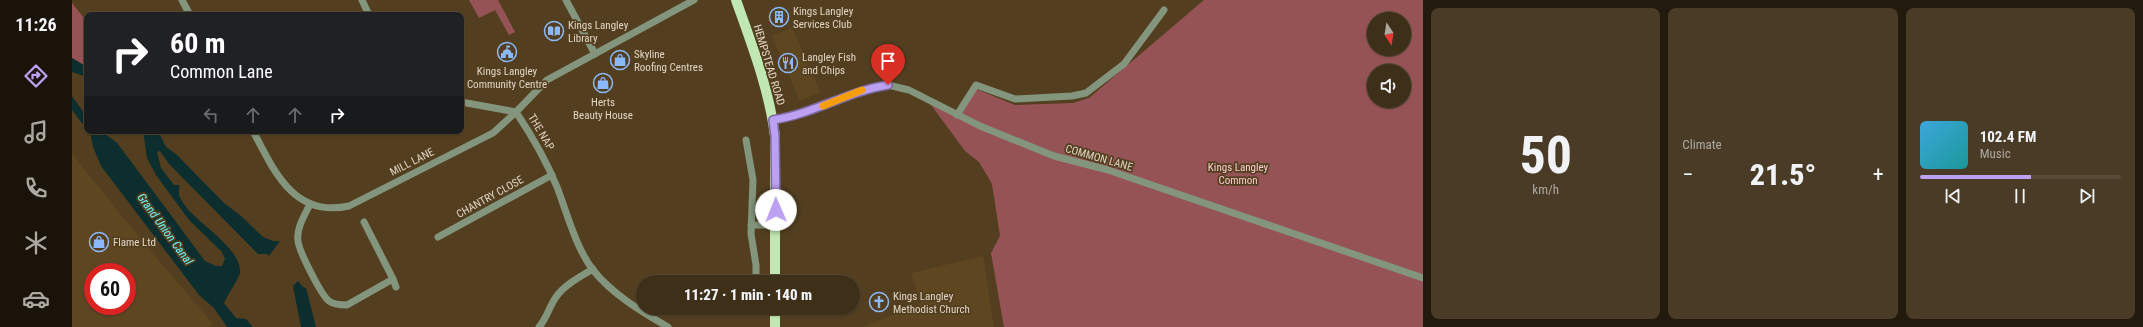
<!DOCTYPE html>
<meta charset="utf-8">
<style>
:root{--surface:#3e2f18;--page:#493b25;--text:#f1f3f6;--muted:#ada9a2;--line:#574a37;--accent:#bca0f2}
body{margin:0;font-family:"Roboto Condensed",sans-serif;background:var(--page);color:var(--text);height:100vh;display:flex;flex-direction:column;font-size:15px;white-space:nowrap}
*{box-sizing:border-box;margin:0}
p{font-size:13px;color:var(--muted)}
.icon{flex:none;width:22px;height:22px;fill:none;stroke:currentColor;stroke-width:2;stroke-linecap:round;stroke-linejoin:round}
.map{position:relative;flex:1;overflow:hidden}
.panel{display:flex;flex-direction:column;gap:8px;padding:8px;background:#221a0d;width:720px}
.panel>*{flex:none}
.hud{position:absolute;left:12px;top:12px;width:380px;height:122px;border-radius:8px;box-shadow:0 1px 3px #0004,0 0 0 1px var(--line);background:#202124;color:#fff;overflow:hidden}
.needle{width:26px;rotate:168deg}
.controls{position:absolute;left:1295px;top:12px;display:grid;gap:8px}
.controls a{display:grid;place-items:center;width:44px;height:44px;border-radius:50%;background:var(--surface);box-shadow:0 1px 3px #0004,0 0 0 1px var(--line);font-size:20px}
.speed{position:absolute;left:12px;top:263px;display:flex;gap:8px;font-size:20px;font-weight:700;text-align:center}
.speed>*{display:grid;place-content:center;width:52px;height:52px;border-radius:50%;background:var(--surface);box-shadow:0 1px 3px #0004,0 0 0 1px var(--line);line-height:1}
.speed .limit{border:6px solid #d22;background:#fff;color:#111}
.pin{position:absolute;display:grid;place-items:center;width:34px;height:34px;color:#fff;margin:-41px -17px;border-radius:50% 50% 50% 0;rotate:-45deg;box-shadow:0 0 4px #0007}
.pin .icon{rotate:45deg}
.me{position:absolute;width:44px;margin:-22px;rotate:359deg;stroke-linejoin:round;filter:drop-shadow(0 0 3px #0008)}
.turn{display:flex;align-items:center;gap:14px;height:84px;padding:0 20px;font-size:18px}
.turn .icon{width:52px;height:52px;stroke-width:2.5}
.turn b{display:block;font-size:28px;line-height:34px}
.lanes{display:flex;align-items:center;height:38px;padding:0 20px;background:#0003;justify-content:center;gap:20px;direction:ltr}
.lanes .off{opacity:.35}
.big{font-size:30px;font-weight:800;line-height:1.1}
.panel .widget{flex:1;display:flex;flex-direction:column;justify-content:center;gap:6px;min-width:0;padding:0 14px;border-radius:8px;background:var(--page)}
.panel .dial{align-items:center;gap:0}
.dial b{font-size:52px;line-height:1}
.song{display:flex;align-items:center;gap:12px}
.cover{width:48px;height:48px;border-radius:6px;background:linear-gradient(135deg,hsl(200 70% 55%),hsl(180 70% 35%))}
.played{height:4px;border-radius:2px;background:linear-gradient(90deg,var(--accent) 55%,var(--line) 55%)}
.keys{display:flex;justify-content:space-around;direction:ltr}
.heat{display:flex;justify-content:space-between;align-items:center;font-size:22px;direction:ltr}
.panel .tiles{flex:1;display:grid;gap:8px;grid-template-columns:repeat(3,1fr)}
.trip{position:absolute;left:564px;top:275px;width:224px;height:40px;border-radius:20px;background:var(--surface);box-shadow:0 1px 3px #0004,0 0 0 1px var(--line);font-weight:800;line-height:40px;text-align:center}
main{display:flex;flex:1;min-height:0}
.menu{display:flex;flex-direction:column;width:72px;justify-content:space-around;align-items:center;background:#19130a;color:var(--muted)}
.menu .icon{width:28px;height:28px}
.menu .current{color:var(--accent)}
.menu b{font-size:18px;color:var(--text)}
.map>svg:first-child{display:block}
.built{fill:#5e4620;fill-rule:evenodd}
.green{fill:#965356;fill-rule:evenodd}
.water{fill:#0c2e2e}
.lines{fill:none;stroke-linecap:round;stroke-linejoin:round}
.minor{stroke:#83957c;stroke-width:7}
.major{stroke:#c1e7b2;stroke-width:10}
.route-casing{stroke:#7a689d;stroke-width:10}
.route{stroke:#bca0f2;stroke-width:7}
.slow{stroke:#f59e0b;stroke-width:7}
.labels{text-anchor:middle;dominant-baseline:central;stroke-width:3.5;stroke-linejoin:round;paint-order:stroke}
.poi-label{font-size:11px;fill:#e0d4c3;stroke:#533f20;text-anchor:start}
.street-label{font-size:11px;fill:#e0d4c3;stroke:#533f20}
.park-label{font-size:11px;fill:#fbcecf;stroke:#533f20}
.water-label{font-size:12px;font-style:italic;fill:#66fbfe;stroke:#533f20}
</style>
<main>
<nav class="menu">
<b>11:26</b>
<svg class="icon current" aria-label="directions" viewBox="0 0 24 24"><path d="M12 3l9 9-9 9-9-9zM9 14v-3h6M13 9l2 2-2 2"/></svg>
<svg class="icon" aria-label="music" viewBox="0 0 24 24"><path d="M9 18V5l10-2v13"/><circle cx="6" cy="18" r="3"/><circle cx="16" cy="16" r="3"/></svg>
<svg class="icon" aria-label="phone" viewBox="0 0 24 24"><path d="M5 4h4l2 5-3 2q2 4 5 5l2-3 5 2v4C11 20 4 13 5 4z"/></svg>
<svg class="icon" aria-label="climate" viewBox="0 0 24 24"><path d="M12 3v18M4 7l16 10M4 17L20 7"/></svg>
<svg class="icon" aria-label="car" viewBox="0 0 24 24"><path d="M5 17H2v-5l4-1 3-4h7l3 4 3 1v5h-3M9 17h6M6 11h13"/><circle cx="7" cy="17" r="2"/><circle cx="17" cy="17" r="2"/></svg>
</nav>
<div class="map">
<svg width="1351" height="327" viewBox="0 0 1351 327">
<rect width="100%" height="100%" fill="#533f20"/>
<g class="built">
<path d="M720,28L748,92L728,101L700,36Z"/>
<path d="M0,154L66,236L141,324L136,327H0ZM21,272H55V306H21Z"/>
<path d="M911,256L922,327H790L849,304L839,273Z"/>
</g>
<g class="green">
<path d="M397,0H426L443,32L437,35L423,10L407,18Z"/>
<path d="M1132,0H1351V327H932L919,253L928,236L920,184L907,162L893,151L857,102L886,117L904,89L943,105L1001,103L1017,98ZM1302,19H1332V49H1302ZM1302,71H1332V101H1302Z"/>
<path d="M0,3L15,22V67L0,58Z"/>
</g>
<g class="water">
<path d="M0,58L15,67V77L0,72Z"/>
<path d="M0,96L15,117V130L0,110Z"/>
<path d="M16,131C28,131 37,135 46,144L133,261L144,266H150L153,259L150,252L117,220L84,175L75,158L71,131H86L94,147L104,154L152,203L168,215L191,237L201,241H208L197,256L195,254H186L97,164L88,151L85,152L89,168L102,185H107C108,188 106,190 107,194C107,197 112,204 114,207C127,224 170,249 168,273C167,278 155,296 152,303L164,318L174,319L181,327H155L142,308L127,295L29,166L21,147L19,136Z"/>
<path d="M226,281L231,287L234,288L244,327H229L221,286Z"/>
</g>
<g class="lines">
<g class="minor">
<path d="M110,0L118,15"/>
<path d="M290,0L297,15"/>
<path d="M494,0L523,54"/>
<path d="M389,102L444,112"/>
<path d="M885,115L904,85L943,99L1000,96L1014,93L1052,64L1092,10"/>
<path d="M701,120L714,118L797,88L816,85L837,90L908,126L982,156L1036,170L1351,278"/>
<path d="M181,131C202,171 222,218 277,206L421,133L444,112"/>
<path d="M674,140L681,180L679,234L684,265V282"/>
<path d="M238,204C233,215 224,228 226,241C227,251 249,295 257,301C262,305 269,305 275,305L321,279L292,222"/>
<path d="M679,225H704"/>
<path d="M366,237L480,175"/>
<path d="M321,279L324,287"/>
<path d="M467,327C475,318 477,307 484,297C492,285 508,277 521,269"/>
<path d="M596,327C570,312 540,294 521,270C504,248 495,213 485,187C474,160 460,136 444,112L475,80L622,0"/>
</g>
<g class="major">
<path d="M664,0C680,45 697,89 703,136V282"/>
<path d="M703,327V308"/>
</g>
</g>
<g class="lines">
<defs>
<path id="route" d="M704,210L703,136L701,120C741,114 776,91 816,85"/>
</defs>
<use href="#route" class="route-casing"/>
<use href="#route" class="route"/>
<path class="slow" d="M751,106L790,90"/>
</g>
<defs>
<symbol id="building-ring" viewBox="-11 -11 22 22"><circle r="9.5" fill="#533f20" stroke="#8bbafc" stroke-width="1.5"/><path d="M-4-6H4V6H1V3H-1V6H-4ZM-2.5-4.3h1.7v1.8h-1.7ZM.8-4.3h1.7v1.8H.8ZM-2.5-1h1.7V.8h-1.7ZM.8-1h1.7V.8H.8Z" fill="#8bbafc"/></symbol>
<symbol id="library-ring" viewBox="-11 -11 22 22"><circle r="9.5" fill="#533f20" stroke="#8bbafc" stroke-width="1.5"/><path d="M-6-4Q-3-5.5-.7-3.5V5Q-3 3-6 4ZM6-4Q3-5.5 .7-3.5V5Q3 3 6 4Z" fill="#8bbafc"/></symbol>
<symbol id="civic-ring" viewBox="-11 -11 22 22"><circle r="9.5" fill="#533f20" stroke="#8bbafc" stroke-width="1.5"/><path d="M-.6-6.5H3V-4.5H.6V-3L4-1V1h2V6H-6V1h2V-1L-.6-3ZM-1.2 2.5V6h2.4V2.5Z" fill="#8bbafc"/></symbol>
<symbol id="shop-ring" viewBox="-11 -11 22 22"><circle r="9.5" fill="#533f20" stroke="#8bbafc" stroke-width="1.5"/><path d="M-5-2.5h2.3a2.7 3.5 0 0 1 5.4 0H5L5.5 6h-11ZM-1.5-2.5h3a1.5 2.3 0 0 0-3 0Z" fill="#8bbafc"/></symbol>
<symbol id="restaurant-ring" viewBox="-11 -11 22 22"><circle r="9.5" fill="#533f20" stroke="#8bbafc" stroke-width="1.5"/><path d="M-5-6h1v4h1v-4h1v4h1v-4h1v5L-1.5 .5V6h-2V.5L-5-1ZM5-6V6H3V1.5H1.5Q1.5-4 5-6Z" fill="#8bbafc"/></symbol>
<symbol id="church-ring" viewBox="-11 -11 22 22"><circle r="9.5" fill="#533f20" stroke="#8bbafc" stroke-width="1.5"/><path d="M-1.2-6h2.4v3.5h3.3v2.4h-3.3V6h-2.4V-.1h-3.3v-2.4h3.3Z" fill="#8bbafc"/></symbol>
</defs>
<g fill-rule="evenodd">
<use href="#building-ring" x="696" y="6" width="22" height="22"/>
<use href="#library-ring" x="471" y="20" width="22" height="22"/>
<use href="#civic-ring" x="424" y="41" width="22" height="22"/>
<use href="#shop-ring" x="537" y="49" width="22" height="22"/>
<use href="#restaurant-ring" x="705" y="52" width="22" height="22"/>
<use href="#shop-ring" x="520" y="72" width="22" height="22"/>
<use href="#shop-ring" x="16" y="231" width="22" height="22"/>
<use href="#church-ring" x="796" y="291" width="22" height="22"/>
</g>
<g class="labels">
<g class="poi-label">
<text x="721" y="11">Kings Langley<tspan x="721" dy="13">Services Club</tspan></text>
<text x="496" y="25">Kings Langley<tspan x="496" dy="13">Library</tspan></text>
<text x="562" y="54">Skyline<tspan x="562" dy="13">Roofing Centres</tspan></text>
<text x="730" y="57">Langley Fish<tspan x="730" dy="13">and Chips</tspan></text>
<text x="435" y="71" text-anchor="middle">Kings Langley<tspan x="435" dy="13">Community Centre</tspan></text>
<text x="531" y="102" text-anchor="middle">Herts<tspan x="531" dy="13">Beauty House</tspan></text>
<text x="41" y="242">Flame Ltd</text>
<text x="821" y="296">Kings Langley<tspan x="821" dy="13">Methodist Church</tspan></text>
</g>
<g class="street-label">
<text transform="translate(697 65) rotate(73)">HEMPSTEAD ROAD</text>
<text transform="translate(469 132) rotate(59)">THE NAP</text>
<text transform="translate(1027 158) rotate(16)">COMMON LANE</text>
<text transform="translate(340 162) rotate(-27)">MILL LANE</text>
<text transform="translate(418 197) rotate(-29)">CHANTRY CLOSE</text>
</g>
<g class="park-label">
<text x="1166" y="167">Kings Langley<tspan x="1166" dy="13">Common</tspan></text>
</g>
<g class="water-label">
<text transform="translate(93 229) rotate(54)">Grand Union Canal</text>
</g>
</g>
</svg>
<div class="controls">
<a><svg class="needle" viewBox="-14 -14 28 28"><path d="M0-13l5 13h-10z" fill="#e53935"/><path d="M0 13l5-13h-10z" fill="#ada9a2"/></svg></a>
<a><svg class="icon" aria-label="sound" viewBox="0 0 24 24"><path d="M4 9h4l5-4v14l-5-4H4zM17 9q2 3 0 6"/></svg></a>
</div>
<div class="speed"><div class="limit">60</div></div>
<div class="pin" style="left:816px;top:85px;background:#d93025"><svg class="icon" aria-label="arrive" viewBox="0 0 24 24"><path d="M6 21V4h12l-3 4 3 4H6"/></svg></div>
<svg class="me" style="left:704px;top:210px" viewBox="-20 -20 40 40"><circle r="19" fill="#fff"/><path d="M0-13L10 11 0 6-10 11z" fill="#bca0f2"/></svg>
<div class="trip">11:27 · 1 min · 140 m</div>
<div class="hud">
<div class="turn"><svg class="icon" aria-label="right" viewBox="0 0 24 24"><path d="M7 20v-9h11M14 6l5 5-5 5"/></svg><div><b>60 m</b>Common Lane</div></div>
<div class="lanes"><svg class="icon off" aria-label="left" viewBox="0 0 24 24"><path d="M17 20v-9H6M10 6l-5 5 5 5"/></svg><svg class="icon off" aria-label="ahead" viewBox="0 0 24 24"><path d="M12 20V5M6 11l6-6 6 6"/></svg><svg class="icon off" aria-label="ahead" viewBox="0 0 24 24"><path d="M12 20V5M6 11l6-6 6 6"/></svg><svg class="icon" aria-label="right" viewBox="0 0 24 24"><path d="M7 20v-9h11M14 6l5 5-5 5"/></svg></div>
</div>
</div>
<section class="panel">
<div class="tiles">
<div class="widget dial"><b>50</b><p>km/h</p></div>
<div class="widget"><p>Climate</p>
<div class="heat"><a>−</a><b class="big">21.5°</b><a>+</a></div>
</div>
<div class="widget">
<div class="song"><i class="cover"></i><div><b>102.4 FM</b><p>Music</p></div></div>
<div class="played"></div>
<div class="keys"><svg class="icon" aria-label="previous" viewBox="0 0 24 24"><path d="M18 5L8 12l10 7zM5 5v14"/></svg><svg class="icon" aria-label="pause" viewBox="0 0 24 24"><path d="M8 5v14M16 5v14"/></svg><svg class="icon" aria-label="next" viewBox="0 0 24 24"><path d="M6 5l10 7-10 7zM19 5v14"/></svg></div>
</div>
</div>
</section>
</main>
